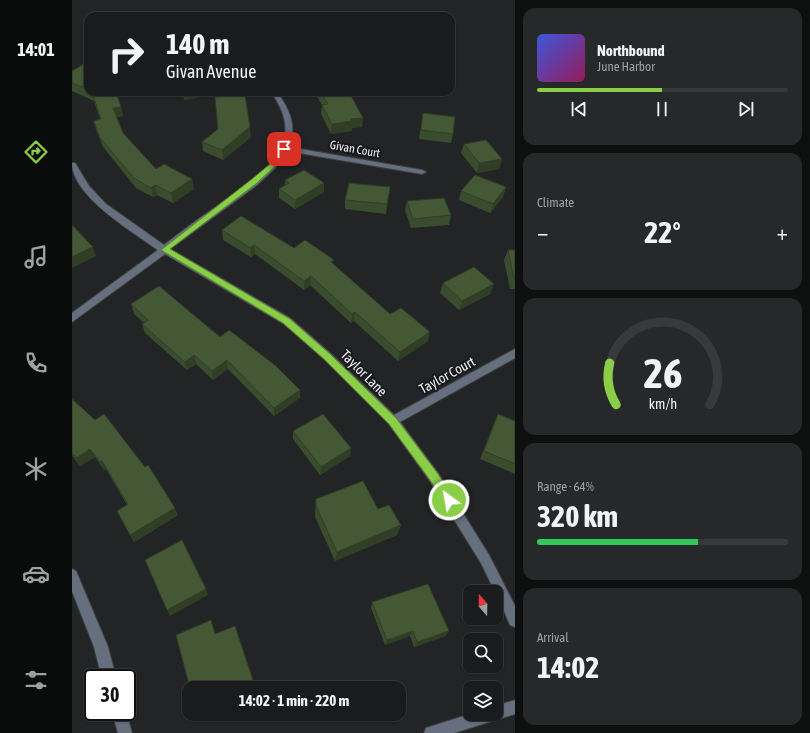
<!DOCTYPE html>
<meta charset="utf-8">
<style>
:root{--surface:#1a1b1c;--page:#272829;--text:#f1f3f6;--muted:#9fa1a3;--line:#38393b;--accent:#8ace47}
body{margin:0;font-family:"Asap Condensed",sans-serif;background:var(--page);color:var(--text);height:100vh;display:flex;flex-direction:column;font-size:15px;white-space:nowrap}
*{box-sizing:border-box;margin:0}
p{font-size:13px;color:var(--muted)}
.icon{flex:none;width:22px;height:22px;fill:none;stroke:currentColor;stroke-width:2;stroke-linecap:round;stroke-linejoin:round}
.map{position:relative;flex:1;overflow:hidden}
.details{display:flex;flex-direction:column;gap:8px;padding:8px;background:#0e0f0f;width:295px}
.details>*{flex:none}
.guide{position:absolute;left:12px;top:12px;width:371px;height:84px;border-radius:12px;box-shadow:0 1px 3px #0004,0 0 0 1px var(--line);background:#1a1b1c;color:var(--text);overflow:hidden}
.needle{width:26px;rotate:340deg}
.buttons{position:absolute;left:391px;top:585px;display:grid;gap:8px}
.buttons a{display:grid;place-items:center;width:40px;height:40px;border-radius:8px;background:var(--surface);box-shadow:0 1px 3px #0004,0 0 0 1px var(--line);font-size:20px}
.speed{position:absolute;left:12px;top:669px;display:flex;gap:8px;font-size:20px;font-weight:700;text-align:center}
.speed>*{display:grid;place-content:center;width:52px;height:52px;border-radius:50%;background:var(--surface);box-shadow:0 1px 3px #0004,0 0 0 1px var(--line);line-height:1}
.speed .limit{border:2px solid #111;border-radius:6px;background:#fff;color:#111}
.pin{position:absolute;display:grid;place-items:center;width:34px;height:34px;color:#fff;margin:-17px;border-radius:8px;box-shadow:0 2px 6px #0006}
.me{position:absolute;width:44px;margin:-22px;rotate:328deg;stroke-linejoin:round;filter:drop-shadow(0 0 3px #0008)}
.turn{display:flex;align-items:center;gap:14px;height:84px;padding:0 16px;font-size:18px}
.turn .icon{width:52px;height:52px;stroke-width:2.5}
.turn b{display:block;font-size:28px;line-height:34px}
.big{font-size:30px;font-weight:700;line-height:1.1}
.details .widget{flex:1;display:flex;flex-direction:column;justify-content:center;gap:6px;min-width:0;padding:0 14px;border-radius:12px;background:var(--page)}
.details .dial{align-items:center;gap:0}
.dial svg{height:104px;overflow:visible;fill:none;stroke:var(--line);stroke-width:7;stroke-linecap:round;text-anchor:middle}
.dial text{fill:var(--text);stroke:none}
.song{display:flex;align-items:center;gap:12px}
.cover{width:48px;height:48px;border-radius:6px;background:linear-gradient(135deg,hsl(230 70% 55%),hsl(330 70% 35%))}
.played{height:4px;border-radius:2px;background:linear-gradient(90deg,var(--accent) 50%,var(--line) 50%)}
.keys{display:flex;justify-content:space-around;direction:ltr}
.heat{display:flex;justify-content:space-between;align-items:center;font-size:22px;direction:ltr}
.charge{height:6px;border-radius:3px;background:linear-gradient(90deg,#34c759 64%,var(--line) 0)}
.trip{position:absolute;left:110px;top:681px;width:224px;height:40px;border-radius:12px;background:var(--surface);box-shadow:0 1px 3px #0004,0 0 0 1px var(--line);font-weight:700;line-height:40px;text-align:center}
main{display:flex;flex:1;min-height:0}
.tab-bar{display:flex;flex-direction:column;width:72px;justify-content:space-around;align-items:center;background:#0a0b0b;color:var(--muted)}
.tab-bar .icon{width:28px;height:28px}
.tab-bar .selected{color:var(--accent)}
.tab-bar b{font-size:18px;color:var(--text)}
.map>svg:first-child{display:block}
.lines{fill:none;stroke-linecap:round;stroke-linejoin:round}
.minor-casing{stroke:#3f4143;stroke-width:2}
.minor{fill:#656f7e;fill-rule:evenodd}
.wall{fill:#3a4c2e}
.shaded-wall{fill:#303e25}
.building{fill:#445835;stroke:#303e25}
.route{fill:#8ace47;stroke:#5a862e}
.labels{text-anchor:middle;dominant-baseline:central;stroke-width:4;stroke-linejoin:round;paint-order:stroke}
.far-street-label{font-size:12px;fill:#eff1f2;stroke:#191a1d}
.street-label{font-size:14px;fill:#eff1f2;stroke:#191a1d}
</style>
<main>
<nav class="tab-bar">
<b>14:01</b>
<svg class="icon selected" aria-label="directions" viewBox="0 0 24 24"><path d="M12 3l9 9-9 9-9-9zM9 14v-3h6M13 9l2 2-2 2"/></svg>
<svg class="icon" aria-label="music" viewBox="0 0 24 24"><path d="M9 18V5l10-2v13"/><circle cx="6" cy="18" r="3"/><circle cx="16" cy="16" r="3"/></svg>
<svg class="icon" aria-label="phone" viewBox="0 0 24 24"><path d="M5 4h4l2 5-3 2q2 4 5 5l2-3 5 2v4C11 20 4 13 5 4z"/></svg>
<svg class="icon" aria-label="climate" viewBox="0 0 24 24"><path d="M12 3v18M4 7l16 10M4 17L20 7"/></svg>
<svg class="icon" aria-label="car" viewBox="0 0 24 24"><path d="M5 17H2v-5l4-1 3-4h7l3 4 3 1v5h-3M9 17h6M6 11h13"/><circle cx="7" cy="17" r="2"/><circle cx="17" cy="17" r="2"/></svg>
<svg class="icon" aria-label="filters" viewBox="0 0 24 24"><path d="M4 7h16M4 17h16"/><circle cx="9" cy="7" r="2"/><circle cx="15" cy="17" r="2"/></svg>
</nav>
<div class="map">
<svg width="443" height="733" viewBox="0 0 443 733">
<rect width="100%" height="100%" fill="#222426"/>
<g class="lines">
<defs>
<g id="minor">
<path d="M199,92H205C218,110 225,126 217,147L350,170L354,172L350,174L215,151L203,168L185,185L98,249L218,318L258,353L322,415L443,349V358L328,422L366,473L417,555L443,606V627L438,625L424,592H423L409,563L358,481L317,424L252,359L212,324L93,254L0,322V313L86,250C61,232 0,196 0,163H3L17,186L34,204L92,245C108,233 124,220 141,209C165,191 204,170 212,140C217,122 209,106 199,92Z"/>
<path d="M0,569L4,571L36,647L44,678H30L22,647L0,591Z"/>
<path d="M443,700V714L382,733H352L354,728L398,714H424V706Z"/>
<path d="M40,712H54L60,733H46Z"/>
</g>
</defs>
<use href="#minor" class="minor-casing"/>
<use href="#minor" class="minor"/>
</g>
<g class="wall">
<path d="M16,66V92H44L49,107L51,116L45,117L51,133L84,169L122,189L101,203L85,195L81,197L64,188L31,147L24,130L22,121L28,119L22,101L0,91V71Z"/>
<path d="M108,92H132V96L113,100Z"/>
<path d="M242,92H277L290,127L280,128V131L259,134L249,114L250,105Z"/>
<path d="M351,113L381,134L379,143L347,139Z"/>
<path d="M146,129L179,137L151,160L131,151L130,142Z"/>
<path d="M392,144L430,159L427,169L405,173L389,153Z"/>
<path d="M213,180L252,192L223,209L207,198V189L213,185Z"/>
<path d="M318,187L314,214L273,209V200Z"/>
<path d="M434,187L431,197L418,213L387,200L389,191Z"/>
<path d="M335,201L379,215L377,225L339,228L333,210Z"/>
<path d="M150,230L222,248L261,264L318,314L356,341L326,361L282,321L279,323L238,285L232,290L183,254L179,257L151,240Z"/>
<path d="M436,250H443V289H438L432,260Z"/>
<path d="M371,283L418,294L387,310L368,293Z"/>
<path d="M59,304L148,337L228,398L202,416L156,369L141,380L124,364L115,370L73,333L70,324L72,323L62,314Z"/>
<path d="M0,399L106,515L62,542L45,511L55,505L34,469L32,470L23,457L8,466L0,455Z"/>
<path d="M426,414L443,421V474L408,459L422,423Z"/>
<path d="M221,431L279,448L278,456L248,475L221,439Z"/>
<path d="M244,499L306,509L329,525L325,535L263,561L243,517Z"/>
<path d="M300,602L374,636L342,647L338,636L313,645L299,608Z"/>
</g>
<g class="shaded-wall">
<path d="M112,92H132V96L113,100Z"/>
<path d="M49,107L51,116L43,118L41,108Z"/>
<path d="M291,118L290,127L280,128V131L259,134L260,124L279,119Z"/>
<path d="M178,127L179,137L151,160L150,150Z"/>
<path d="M430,159L427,169L405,173L407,163Z"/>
<path d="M120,179L122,189L101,203L99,193Z"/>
<path d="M252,183V192L223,209V200Z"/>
<path d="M83,185L85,195L81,197L79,188Z"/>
<path d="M434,187L431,197L418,213L421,204Z"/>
<path d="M182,245L183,254L179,257L178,248Z"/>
<path d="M21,247L24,256L0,268V257Z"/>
<path d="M239,276L238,285L232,290V281Z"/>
<path d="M422,284L418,294L387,310L390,301Z"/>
<path d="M283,312L282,321L279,323L280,314Z"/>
<path d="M358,332L356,341L326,361L328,352Z"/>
<path d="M122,355L124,364L115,370L113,362Z"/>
<path d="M155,360L156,369L141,380L140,371Z"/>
<path d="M228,390V398L202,416V408Z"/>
<path d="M279,448L278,456L248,475L249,467Z"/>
<path d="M18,449L23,457L8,466L4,458Z"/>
<path d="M30,461L34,469L32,470L28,462Z"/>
<path d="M103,508L106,515L62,542L58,535Z"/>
<path d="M329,525L325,535L263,561L265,552Z"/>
<path d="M134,589L136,595L98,616L95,610Z"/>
<path d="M341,631L338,636L313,645L315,640Z"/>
<path d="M377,631L374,636L342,647L345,642Z"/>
<path d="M183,686L184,688H178Z"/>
<path d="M127,714H133L128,716Z"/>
</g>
<g class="building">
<path d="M12,64L16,66V89L0,83V71Z"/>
<path d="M20,92H44L49,107L41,108L51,133L84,169L92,164L120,179L99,193L83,185L79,188L62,178L28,138L22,121L29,119Z"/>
<path d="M248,92H277L291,118L279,119L280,121L260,124L250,105L256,104Z"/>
<path d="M173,95L178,127L150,150L130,142L146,129L143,97Z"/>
<path d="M351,113L383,117L381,134L349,130Z"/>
<path d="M414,140L430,159L407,163L392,144Z"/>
<path d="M232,170L252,183L223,200L207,189L217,183L213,180Z"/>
<path d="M403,175L434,187L421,204L389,191Z"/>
<path d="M277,183L318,187L315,204L273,200Z"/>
<path d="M372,198L379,215L341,219L335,201Z"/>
<path d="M169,216L222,248L233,240L262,260L259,262L318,314L329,308L358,332L328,352L283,312L280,314L239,276L232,281L182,245L178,248L150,230Z"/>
<path d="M0,226H1L21,247L0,257Z"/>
<path d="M436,250H443V279H442Z"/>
<path d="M402,267L422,284L390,301L371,283Z"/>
<path d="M87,286L148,337L157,330L204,366L228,390L202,408L155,360L140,371L122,355L113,362L70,324L76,320L59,304Z"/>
<path d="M0,399L23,420L32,414L73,467L76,465L103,508L58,535L45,511L56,504L30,461L28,462L18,449L4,458L0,453Z"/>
<path d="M251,414L279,448L249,467L221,431Z"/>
<path d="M426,414L443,421V464L412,451Z"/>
<path d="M291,481L306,509L317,505L329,525L265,552L244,506V499Z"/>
<path d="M110,540L134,589L95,610L73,560Z"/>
<path d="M356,584L377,631L345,642L341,631L315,640L300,602Z"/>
<path d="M139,620L143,634L163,626L183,686L178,688H118L104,635Z"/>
</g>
<path class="route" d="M210,147L216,149L202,167L185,183L98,249L218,319L258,354L324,418L366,474L381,497L382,500L381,504L377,505L373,504L358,480L317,424L252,359L211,323L89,250L180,179L197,165Z"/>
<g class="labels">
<g class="far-street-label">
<text transform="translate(283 149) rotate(10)">Givan Court</text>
</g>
<g class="street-label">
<text transform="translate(292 373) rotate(45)">Taylor Lane</text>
<text transform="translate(375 375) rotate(-29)">Taylor Court</text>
</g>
</g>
</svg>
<div class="buttons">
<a><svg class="needle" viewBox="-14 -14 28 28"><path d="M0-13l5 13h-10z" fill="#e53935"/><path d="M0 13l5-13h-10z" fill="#9fa1a3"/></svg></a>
<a><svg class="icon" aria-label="search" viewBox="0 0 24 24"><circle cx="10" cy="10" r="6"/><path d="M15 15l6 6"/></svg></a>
<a><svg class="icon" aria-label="layers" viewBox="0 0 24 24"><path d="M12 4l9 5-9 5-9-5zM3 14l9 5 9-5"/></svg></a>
</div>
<div class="speed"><div class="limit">30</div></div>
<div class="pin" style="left:212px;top:149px;background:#d93025"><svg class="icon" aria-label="arrive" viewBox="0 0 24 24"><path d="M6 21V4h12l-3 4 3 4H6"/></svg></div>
<svg class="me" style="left:377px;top:500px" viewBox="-20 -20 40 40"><circle r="17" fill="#8ace47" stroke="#fff" stroke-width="3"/><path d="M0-11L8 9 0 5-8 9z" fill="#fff"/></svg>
<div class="trip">14:02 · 1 min · 220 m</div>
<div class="guide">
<div class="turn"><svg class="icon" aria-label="right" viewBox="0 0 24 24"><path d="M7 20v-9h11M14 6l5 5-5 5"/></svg><div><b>140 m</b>Givan Avenue</div></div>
</div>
</div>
<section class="details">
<div class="widget">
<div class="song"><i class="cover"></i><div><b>Northbound</b><p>June Harbor</p></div></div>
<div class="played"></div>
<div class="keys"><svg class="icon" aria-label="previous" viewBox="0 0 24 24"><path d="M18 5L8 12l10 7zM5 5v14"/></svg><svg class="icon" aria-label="pause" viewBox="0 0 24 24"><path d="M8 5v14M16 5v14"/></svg><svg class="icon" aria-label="next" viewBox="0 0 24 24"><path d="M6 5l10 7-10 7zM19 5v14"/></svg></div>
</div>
<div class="widget"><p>Climate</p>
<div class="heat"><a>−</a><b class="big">22°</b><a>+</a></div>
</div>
<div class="widget dial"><svg viewBox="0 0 100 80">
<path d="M14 69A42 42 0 1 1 86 69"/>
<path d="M14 69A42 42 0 0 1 9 37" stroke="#8ace47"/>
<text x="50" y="56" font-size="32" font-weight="700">26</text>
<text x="50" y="72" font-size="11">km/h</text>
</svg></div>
<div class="widget"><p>Range · 64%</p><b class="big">320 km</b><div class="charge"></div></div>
<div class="widget"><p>Arrival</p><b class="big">14:02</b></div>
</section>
</main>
